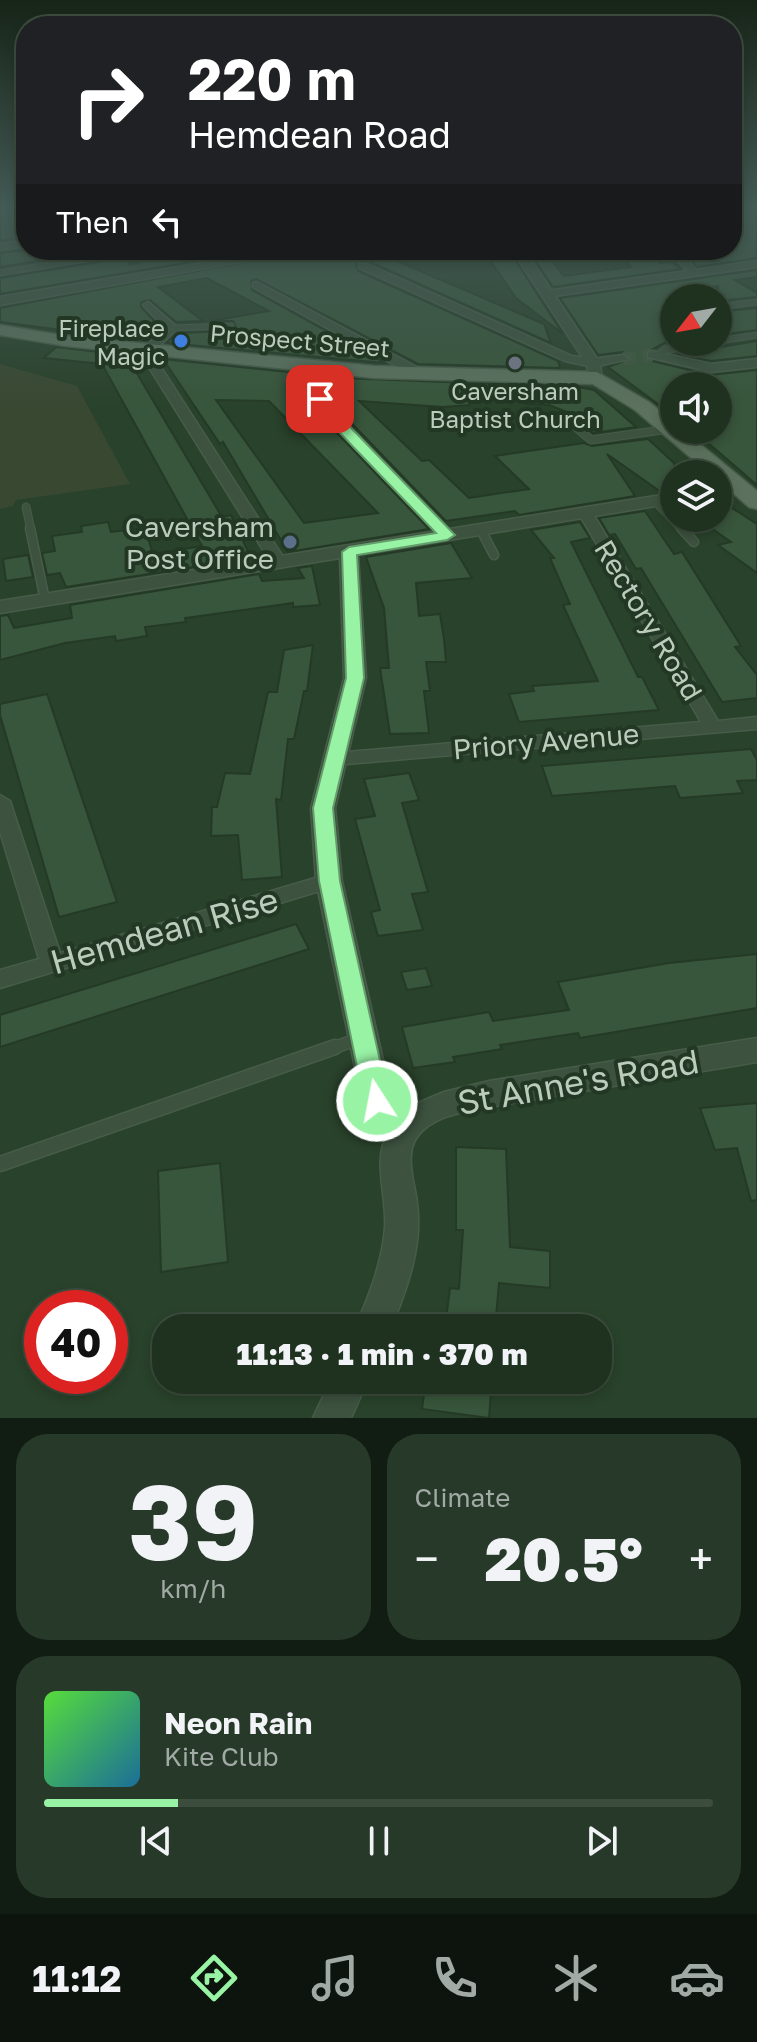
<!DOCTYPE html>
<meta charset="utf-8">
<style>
:root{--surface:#1f3220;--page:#273a29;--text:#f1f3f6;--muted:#a1aaa5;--line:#3c4d3e;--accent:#98f3a5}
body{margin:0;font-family:"Golos Text",sans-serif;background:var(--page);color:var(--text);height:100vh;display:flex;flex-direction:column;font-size:30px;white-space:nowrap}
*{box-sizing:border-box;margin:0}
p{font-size:26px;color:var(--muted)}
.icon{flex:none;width:44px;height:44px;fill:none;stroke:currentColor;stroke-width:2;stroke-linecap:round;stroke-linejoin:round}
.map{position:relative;height:1418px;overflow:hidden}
.drawer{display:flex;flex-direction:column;gap:16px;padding:16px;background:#111c12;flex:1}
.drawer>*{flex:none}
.banner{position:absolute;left:16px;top:16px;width:726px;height:244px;border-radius:32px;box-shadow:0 4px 12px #0003,0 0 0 2px var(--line);background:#202124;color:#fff;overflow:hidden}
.needle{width:52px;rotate:239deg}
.buttons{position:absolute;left:660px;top:284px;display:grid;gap:16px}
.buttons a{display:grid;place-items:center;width:72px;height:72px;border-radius:50%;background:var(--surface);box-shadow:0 4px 12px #0003,0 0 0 2px var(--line);font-size:40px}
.speed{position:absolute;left:24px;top:1290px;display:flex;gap:16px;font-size:40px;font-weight:700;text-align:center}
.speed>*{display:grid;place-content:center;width:104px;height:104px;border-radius:50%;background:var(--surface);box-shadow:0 4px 12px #0003,0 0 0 2px var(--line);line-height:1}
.speed .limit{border:12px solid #d22;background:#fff;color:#111}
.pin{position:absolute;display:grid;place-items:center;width:68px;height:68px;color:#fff;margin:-34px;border-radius:16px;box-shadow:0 4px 12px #0006}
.me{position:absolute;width:88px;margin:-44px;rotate:349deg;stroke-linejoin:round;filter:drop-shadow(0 0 6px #0008)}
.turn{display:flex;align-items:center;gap:28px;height:168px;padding:0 40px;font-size:36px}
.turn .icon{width:104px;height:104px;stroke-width:2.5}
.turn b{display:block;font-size:56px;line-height:68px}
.then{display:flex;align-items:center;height:76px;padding:0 40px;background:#0003;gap:16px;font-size:30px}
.big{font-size:60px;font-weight:800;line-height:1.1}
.drawer .card{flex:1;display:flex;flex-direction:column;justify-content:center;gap:12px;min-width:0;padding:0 28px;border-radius:32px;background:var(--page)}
.drawer .dial{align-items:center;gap:0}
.dial b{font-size:104px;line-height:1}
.song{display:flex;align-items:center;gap:24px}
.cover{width:96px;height:96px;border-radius:12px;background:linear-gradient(135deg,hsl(110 70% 55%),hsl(200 70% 35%))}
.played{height:8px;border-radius:4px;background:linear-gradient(90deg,var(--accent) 20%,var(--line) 20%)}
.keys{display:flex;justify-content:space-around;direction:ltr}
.heat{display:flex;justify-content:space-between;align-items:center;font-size:44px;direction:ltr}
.drawer .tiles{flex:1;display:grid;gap:16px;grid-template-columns:1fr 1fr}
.card:last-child{grid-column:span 2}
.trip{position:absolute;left:152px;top:1314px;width:460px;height:80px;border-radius:32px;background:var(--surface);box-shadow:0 4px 12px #0003,0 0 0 2px var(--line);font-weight:800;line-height:80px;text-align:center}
.tab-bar{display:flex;height:128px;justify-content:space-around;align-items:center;background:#0c140d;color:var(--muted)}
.tab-bar .icon{width:56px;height:56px}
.tab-bar .on{color:var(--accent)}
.tab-bar b{font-size:36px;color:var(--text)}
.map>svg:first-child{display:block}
.green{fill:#394831}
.building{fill:#38563b;stroke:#243a26;stroke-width:2;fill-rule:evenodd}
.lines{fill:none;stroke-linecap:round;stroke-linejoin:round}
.minor-tunnel{stroke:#3f5741;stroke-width:13;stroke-dasharray:13 7;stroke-linecap:butt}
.service-far4-casing{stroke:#475c49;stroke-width:7}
.service-far3-casing{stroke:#475c49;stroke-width:9}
.service-far2-casing{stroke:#475c49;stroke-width:11}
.service-far1-casing{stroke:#475c49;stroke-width:14}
.service-casing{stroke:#475c49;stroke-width:17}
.minor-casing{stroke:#475c49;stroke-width:3}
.tertiary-casing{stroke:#475c49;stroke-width:3}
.primary-casing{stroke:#475c49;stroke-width:3}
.service-far4{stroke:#3d523f;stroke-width:5}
.service-far3{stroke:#3d523f;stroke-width:7}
.service-far2{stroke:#3d523f;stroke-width:8}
.service-far1{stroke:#3d523f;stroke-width:11}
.service{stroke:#3d523f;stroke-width:14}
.minor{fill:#3d523f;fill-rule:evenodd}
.tertiary{fill:#3d523f;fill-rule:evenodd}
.primary{fill:#5c725e;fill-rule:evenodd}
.route{fill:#98f3a5;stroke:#639e6b;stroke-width:2}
.shop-dot{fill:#3f7fe0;stroke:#223824;stroke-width:3}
.worship-dot{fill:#6b7280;stroke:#223824;stroke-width:3}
.service-dot{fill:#5c6f8a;stroke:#223824;stroke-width:3}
.labels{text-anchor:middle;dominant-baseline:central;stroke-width:8;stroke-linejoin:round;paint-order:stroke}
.far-poi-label{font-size:24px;fill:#bbccbd;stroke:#223824;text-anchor:end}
.far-street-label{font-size:24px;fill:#bbccbd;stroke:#223824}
.poi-label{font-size:28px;fill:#bbccbd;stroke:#223824;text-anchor:end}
.street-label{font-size:28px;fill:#bbccbd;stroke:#223824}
.near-street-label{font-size:34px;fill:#bbccbd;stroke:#223824}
</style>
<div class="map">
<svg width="757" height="1418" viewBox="0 0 757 1418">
<rect width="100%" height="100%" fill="#29422b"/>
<path class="green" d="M0,364L77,386L130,484L16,500L13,506L0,509Z"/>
<g class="building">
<path d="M0,210H16L26,218V237L0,241Z"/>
<path d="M732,210H757V258L697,267L691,260L732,253Z"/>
<path d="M26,250H106L0,267V253Z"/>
<path d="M215,250H262L0,294V278L129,257L130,264Z"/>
<path d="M310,250H371L544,324L551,343L368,261L356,264L358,271L558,361L560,368L418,364L256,279L251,281L252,290L385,363L167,343L177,333L233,331L236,327L233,321H210L269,311L207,278L158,287L203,321L176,322L150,300L141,302V307L161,328L147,341L0,322V308Z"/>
<path d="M483,250H509L563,334L516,298Z"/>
<path d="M528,250H544L564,276L631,267L619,250H651L660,263L672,262L681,269L553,287Z"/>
<path d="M757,270V277L735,280L757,293V297L718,301V286L674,293V342H681L664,343L645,353L647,360L710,375L757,370V485L693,430H718V386H674V416L608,367L632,358L623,352L598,355L560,298Z"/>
<path d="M757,308V330L718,335V312Z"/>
<path d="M757,341V356L711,361L678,354Z"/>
<path d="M56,347L126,355L222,517L231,515L251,558L66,587L60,573L47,575L42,553L55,551L52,536L82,532L81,526L108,522L111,532L145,528L153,554L202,546L102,364L44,358Z"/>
<path d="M163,359L325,376L311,403L314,409L429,529L288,552L223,442L220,444ZM216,400L269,401L378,513L304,523Z"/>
<path d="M342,378L578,387L594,390L636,427L593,433L570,413L549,405L527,404L526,398L468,401L470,405L443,407L359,401L422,461L429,460L469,498L529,489L495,456L584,443L592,446L648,439L674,463V490L661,492L607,454L635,496L519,515L515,511L446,521L331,402Z"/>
<path d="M718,499L757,524V573L718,545L731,542L697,518H718Z"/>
<path d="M645,511L674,554L682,552L741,646L735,647L757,675V698L722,702L641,568L636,569L615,534L609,535L599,518Z"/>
<path d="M580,522L590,538L571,542L638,677H642L659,710L519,722L509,694L534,691L532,686L598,681L563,605L570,604L550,558H554L531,530Z"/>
<path d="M451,543L472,578L416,583L419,616L440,614L444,639L446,662H426L430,691H424L429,733L390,734L380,668H389L384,608L366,557Z"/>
<path d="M28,555L33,577L6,581L3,559Z"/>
<path d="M312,566L320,605L293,607V603L185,618L186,622L145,627L147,636L116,641L115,636L65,643L0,660V616L8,615L14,628L72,618L70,605L259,574L262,581L304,578L298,568Z"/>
<path d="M313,645L307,691H304L294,739H288L281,800L276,799L282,877L242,880L238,835L211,836L212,807H217L225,773L250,774L268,692H277L284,650Z"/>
<path d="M47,694L117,902L59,917L0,715V704Z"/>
<path d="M751,749L757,760V780L737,781L743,793L680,798L675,786L552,796L542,766Z"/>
<path d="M409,773L419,800L402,803L428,892L412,894L423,930L378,936L371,912L380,910L355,819L375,816L364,779Z"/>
<path d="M296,924L309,949L0,1047V1015Z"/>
<path d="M757,954V1008L580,1038L578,1033L500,1045L502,1049L453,1057L455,1062L413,1068L402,1027L489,1012L493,1021L569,1010L558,982L669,963Z"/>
<path d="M426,968L432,986L407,990L401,972Z"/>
<path d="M757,1103V1200L751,1201L737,1148L715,1150L700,1108Z"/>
<path d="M456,1147L506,1149L510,1247L550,1251V1288L499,1283L495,1328H445L450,1288L459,1289L463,1230H456Z"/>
<path d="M220,1163L228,1262L161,1272L158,1171Z"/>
<path d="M426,1380H492L489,1418L422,1409Z"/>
</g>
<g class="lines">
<path class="minor-tunnel" d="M623,359L652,355"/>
<defs>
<g id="service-far4">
<path d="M0,273L140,250"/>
<path d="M718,307L757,302"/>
<path d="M172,328L231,326"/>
<path d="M718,341L757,335"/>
<path d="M664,351L710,342"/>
</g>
<g id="service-far3">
<path d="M659,355L666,349"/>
<path d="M577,428L591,440L669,429"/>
<path d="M655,501L683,530"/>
<path d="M26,507L31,530"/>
</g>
<g id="service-far2">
<path d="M30,528L45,600"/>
<path d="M681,528L694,542"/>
<path d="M481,530L494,555"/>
</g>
<path id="service-far1" d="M330,1049L361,1038"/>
<path id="service" d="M0,1164L335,1047"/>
<g id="minor">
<path d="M26,240V246L0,250V244Z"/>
<path d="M668,250H678L696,270L757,261V267L547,297L542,294L547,291L687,271Z"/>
<path d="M359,264H367L572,356L593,359L623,355L629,359L593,367L565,361L359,268Z"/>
<path d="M257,282L426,372L428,375L418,378L253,287V283Z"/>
<path d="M148,302L178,328L157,348L164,351L157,361L287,563L284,566H274L271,563L145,361L151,353L142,350L165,328L143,305Z"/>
<path d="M652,351L711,364L757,359V367L711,372L648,357V353Z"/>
<path d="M333,366L343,369L327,403L452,532V538H442L316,407L314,404Z"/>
<path d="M586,510L593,514L718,721L757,717V729L335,765L328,763L326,759L335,753L701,722L579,514Z"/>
<path d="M0,795L10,801L60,953L329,874L336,876L340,881L336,886L0,988V970L39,959L0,832Z"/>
</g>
<g id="tertiary">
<path d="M280,250H307L0,305V297Z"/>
<path d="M512,250H524L600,363L602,381L590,378L586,363Z"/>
<path d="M734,482L743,487L740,491L718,494V484Z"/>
<path d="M674,493V503L358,555L366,678L335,808L342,881L391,1095L406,1108L444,1092L489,1081L757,1038V1062L489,1107C465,1112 433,1115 417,1137C404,1155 415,1184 417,1203C423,1246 407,1289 391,1328H355C369,1296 382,1263 385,1228C387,1194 372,1162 388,1131L362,1101L316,881L311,808L344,678L340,558L0,613V601Z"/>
<path d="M331,1380H368L351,1418H313Z"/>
</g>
<path id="primary" d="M0,325L66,336L374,366L597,372L649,402L674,422V430H683L757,491V509L749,507L718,480V474H710L635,410L593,384L374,378L66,346L0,335Z"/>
</defs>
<use href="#service-far4" class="service-far4-casing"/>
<use href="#service-far3" class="service-far3-casing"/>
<use href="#service-far2" class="service-far2-casing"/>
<use href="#service-far1" class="service-far1-casing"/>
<use href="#service" class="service-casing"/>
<use href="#minor" class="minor-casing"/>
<use href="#tertiary" class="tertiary-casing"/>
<use href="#primary" class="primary-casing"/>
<use href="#service-far4" class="service-far4"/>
<use href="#service-far3" class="service-far3"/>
<use href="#service-far2" class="service-far2"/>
<use href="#service-far1" class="service-far1"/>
<use href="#service" class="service"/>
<use href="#minor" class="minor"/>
<use href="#tertiary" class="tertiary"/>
<use href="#primary" class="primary"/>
</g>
<linearGradient id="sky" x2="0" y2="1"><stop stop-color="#172418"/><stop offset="0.51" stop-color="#435a55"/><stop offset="1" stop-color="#435a55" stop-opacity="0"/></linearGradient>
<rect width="757" height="408" fill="url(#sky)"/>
<path class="route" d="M320,396L455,535L447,540L357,555L364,678L333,808L340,881L389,1101L386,1108L377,1112L368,1108L364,1101L319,881L313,808L346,678L342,552L349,547L436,533L315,407L313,399Z"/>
<circle class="shop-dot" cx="181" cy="341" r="8"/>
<circle class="worship-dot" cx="515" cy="363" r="8"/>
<circle class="service-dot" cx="290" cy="542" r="8"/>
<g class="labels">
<g class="far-poi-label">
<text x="165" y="327">Fireplace<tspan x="165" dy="28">Magic</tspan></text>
<text x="515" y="390" text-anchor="middle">Caversham<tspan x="515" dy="28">Baptist Church</tspan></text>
</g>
<g class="far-street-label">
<text transform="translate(300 340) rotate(5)">Prospect Street</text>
</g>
<g class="poi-label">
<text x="274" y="526">Caversham<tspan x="274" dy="32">Post Office</tspan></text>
</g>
<g class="street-label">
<text transform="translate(649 620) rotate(59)">Rectory Road</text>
<text transform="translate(546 741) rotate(-5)">Priory Avenue</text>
</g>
<g class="near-street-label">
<text transform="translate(164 930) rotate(-16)">Hemdean Rise</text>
<text transform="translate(578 1081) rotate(-10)">St Anne's Road</text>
</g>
</g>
</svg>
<div class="buttons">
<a><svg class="needle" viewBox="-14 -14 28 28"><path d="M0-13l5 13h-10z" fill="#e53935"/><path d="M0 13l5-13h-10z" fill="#a1aaa5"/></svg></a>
<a><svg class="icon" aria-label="sound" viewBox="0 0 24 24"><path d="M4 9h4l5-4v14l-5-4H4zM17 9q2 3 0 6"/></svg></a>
<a><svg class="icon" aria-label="layers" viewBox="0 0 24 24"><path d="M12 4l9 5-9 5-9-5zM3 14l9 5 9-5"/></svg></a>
</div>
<div class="speed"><div class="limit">40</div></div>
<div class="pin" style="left:320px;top:399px;background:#d93025"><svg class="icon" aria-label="arrive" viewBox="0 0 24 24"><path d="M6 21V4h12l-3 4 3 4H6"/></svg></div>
<svg class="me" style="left:377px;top:1101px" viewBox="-20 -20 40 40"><circle r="17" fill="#98f3a5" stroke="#fff" stroke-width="3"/><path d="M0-11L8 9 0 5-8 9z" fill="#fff"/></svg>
<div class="trip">11:13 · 1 min · 370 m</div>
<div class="banner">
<div class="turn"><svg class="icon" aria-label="right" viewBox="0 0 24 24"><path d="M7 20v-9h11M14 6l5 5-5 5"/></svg><div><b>220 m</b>Hemdean Road</div></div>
<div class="then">Then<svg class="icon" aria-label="left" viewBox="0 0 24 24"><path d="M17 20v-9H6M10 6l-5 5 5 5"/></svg></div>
</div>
</div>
<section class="drawer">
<div class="tiles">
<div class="card dial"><b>39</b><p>km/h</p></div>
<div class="card"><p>Climate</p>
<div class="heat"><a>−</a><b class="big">20.5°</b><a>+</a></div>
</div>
<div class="card">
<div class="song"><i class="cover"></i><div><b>Neon Rain</b><p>Kite Club</p></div></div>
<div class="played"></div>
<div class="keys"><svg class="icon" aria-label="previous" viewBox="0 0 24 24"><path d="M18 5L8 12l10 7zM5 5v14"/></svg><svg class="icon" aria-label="pause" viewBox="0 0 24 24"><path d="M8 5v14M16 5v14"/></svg><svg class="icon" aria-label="next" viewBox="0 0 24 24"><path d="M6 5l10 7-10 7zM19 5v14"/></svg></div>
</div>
</div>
</section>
<nav class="tab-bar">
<b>11:12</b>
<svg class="icon on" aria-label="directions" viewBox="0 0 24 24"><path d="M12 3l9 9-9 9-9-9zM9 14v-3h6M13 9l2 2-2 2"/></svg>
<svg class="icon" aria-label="music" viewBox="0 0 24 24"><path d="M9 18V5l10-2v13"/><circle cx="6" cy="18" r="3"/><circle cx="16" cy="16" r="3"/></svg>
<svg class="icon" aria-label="phone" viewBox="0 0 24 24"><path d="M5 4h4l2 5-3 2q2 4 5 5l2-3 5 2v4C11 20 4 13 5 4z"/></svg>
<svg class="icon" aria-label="climate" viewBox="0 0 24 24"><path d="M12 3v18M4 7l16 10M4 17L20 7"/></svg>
<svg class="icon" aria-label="car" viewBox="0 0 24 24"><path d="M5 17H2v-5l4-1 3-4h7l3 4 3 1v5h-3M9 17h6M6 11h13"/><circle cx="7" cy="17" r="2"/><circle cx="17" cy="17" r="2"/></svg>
</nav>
